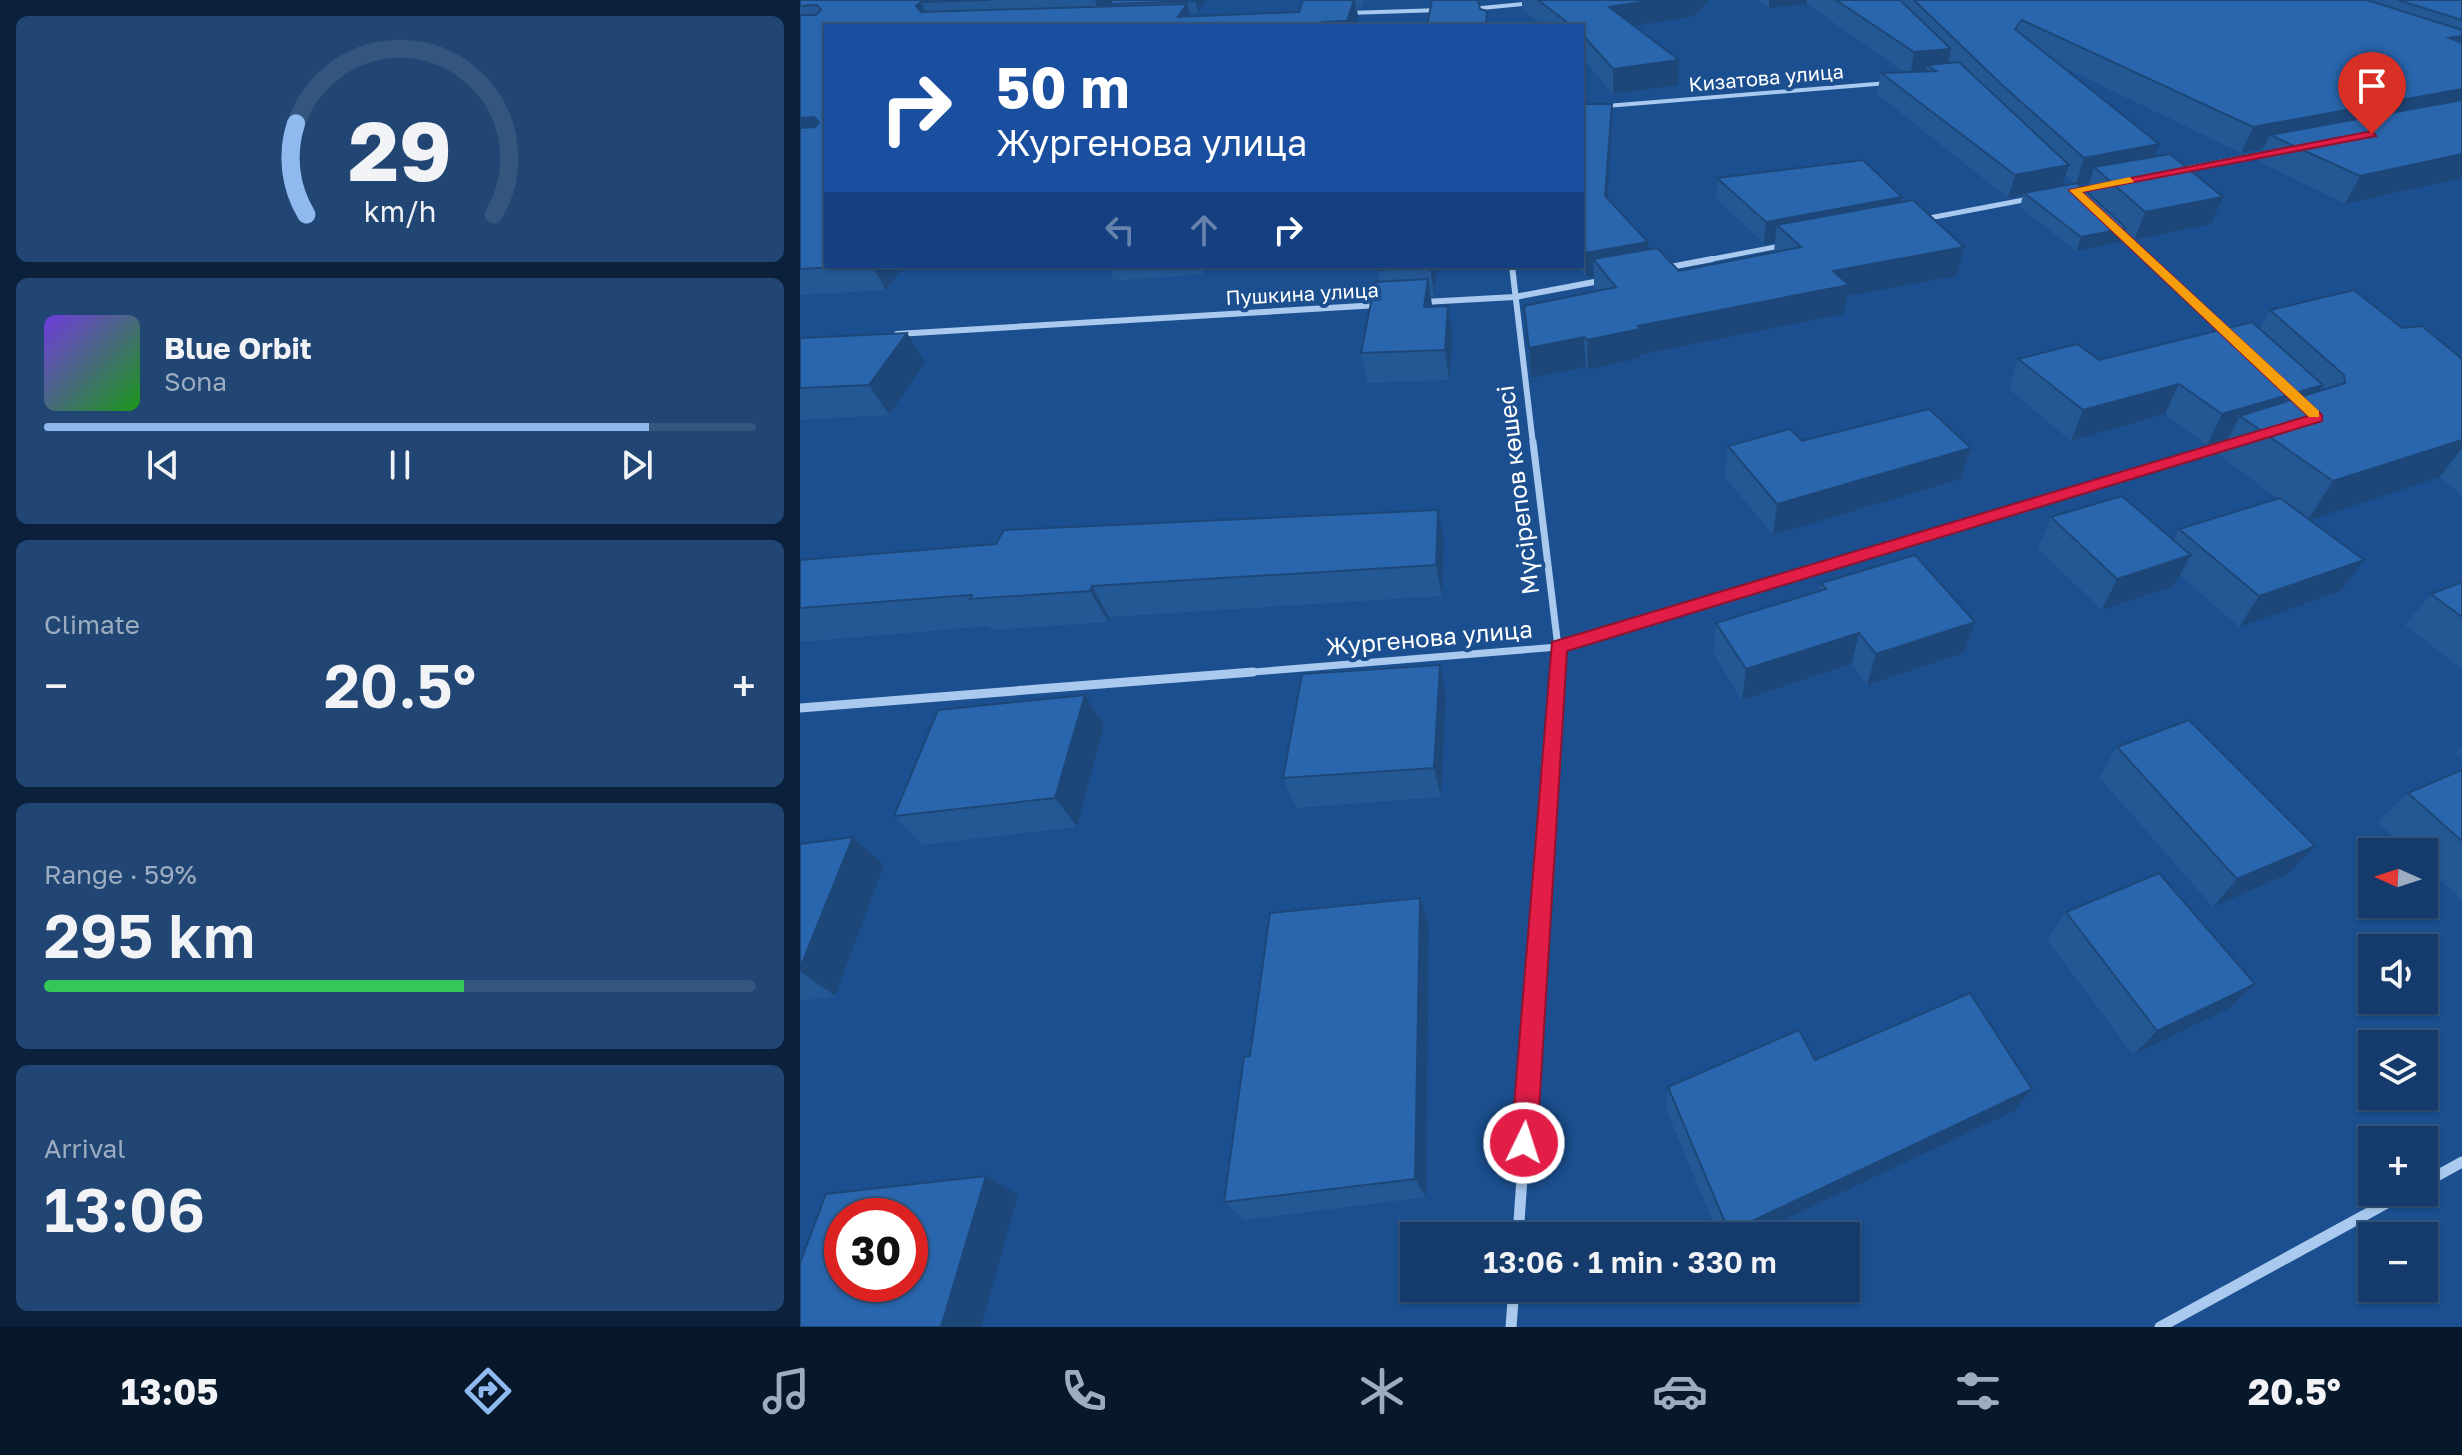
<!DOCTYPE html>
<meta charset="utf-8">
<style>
:root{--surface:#143b6b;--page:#214673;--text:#f1f3f6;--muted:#9dadc1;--line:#33557e;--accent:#90b9f0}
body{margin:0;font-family:"Golos Text",sans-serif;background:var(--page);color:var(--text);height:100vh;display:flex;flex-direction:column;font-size:30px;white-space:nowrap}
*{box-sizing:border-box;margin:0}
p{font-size:26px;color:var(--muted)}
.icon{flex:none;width:44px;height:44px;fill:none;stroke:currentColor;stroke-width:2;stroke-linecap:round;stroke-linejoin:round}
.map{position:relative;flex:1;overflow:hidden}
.details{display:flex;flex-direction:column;gap:16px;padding:16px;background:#0b203b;width:800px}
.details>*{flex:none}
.banner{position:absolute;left:24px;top:24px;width:760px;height:244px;border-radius:0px;box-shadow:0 2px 6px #0004,0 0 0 2px var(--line);background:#1a4fa0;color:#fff;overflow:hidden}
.needle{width:52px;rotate:273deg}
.buttons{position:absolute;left:1558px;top:838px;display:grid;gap:16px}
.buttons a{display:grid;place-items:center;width:80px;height:80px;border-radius:0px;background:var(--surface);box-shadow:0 2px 6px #0004,0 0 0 2px var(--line);font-size:40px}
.speed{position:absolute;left:24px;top:1198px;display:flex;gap:16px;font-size:40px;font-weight:700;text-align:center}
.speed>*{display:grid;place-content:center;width:104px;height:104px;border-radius:50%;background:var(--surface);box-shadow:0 2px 6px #0004,0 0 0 2px var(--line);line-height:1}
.speed .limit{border:12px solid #d22;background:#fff;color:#111}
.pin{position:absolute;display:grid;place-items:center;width:68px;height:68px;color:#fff;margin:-82px -34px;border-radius:50% 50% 50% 0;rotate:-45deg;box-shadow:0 0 8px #0007}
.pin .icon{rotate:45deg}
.me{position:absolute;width:88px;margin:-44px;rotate:4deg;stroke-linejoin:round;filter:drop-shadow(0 0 6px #0008)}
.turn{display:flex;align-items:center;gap:28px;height:168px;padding:0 40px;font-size:36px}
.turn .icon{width:104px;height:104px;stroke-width:2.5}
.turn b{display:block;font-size:56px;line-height:68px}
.lanes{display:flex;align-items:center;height:76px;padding:0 40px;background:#0003;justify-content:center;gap:40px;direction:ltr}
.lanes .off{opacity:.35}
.big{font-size:60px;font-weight:600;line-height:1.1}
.details .card{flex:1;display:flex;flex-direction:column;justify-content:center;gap:12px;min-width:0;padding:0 28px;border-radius:12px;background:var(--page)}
.details .dial{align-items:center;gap:0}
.dial svg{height:208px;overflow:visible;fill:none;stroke:var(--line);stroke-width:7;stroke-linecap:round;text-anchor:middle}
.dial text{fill:var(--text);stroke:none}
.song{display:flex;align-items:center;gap:24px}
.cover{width:96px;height:96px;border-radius:12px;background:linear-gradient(135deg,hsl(260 70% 55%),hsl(120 70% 35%))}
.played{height:8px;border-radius:4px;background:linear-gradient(90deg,var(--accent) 85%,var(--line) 85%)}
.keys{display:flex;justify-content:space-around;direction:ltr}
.heat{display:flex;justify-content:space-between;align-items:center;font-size:44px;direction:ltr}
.charge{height:12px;border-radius:6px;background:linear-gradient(90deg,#34c759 59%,var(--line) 0)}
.trip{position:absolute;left:600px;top:1222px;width:460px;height:80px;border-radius:0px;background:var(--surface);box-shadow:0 2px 6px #0004,0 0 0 2px var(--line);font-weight:600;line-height:80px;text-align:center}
.dock{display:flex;height:128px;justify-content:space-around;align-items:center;background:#08182b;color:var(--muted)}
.dock .icon{width:56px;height:56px}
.dock .current{color:var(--accent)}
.dock b{font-size:36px;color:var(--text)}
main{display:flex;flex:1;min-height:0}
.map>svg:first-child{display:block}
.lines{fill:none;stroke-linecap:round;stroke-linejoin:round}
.street-far5{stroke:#a9c9ee;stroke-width:4}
.street-far4{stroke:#a9c9ee;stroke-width:5}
.street-far3{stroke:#a9c9ee;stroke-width:6}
.street-far2{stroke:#a9c9ee;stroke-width:7}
.street-far1{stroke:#a9c9ee;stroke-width:9}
.street{stroke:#a9c9ee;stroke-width:11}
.wall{fill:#245895;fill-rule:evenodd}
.shaded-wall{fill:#1d4779}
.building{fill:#2a66ad;stroke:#1d4779;stroke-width:2;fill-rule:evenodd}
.route{fill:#e11d48;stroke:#92132f;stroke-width:2}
.slow{fill:#f59e0b}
.labels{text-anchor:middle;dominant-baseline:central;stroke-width:8;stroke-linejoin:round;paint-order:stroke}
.far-street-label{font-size:20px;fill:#fff;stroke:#1b4f8f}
.street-label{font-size:24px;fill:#fff;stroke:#1b4f8f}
</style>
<main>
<section class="details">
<div class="card dial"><svg viewBox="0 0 100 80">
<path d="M14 69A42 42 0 1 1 86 69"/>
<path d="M14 69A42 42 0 0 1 10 34" stroke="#90b9f0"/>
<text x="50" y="56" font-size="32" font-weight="700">29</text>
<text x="50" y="72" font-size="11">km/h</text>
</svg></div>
<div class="card">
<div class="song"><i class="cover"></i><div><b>Blue Orbit</b><p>Sona</p></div></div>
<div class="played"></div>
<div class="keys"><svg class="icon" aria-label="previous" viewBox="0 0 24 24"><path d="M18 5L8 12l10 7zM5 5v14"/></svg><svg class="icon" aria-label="pause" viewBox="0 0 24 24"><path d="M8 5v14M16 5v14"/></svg><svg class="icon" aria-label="next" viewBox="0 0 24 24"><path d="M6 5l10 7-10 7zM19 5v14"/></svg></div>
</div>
<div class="card"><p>Climate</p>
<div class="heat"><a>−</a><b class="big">20.5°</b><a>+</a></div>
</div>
<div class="card"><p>Range · 59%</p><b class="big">295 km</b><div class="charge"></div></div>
<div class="card"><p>Arrival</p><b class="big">13:06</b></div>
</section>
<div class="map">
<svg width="1662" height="1327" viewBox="0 0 1662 1327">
<rect width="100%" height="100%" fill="#1b4f8f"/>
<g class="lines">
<g class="street-far5">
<path d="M671,9L733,3"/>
<path d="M547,13L641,10"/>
<path d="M782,108L1088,83"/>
</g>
<g class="street-far4">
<path d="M1380,170L1469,153"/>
<path d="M1124,219L1229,199"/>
<path d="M1316,230L1349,261"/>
<path d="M902,261L985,245"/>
</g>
<g class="street-far3">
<path d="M1347,259L1429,335"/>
<path d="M712,266L733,444"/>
<path d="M865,268L912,259"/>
<path d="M624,302L715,297L805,280"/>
<path d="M97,334L578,305"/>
</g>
<g class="street-far2">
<path d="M733,442L758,647L756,674"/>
<path d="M429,674L758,647L1432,443"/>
</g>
<g class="street-far1">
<path d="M0,708L453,672"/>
<path d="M737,963L756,672"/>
</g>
<g class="street">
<path d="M1624,1183L1662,1162"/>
<path d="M718,1236L737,961"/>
<path d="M711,1327L714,1288"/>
<path d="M1360,1327L1607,1192"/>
</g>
</g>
<g class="wall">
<path d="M0,0H406L398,12L389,13L391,17L499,12L503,0H564L562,7H557L558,17L555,26H26V266H104L86,290L0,295Z"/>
<path d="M722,0H909L895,16L834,26L879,60L878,85L813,94L782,57V26H744L722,9Z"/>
<path d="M958,0H1662V178L1545,204L1458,161L1463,149L1441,153L1259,65L1359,144L1354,157L1411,224L1334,240L1325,231L1321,242L1276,251L1220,207L1223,195L1208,198L1077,94L1081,73L1104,72L1007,4L969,8ZM1266,176L1274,183L1263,185ZM1290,182L1286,192L1278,184Z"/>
<path d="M782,104H812V126L807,198L847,250L879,271L974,252L975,242L964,244L916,198L917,178L1101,203L1164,247L1157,276L1047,296L1044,314L840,355V358L788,370L786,367L731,378L724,306L797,291L794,288V276L786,277L777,266H782Z"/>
<path d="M308,266H405L403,274L314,281Z"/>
<path d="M578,266H638L634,296H631L632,307L653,336L649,380L568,383L561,353L580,282L578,270Z"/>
<path d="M1470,310L1602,328L1662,359V496L1640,477L1510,520L1564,560L1541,591L1439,627L1380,575L1374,586L1302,610L1238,549L1251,517L1374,540L1379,529L1477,498L1419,455L1428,439L1407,445L1365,414L1271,441L1209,389L1218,359L1299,360L1460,329Z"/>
<path d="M107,333L125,362L89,415L0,420V338Z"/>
<path d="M1002,441L1171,448L1161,479L973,535L925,477L928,446Z"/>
<path d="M638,510L644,541L642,596L309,617L308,622L192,630L189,626L0,642V558L2,560Z"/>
<path d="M1662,582V669L1605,625L1631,594Z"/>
<path d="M1021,583L1175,622L1164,653L1067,685L1052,664L942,700L913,653L916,623L1019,591Z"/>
<path d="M285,695L304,725L277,827L122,845L94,816Z"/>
<path d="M646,696L641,797L496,808L483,778Z"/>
<path d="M1662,746V758L1655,753Z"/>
<path d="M1317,747L1515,846L1488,874L1413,907L1299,777Z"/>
<path d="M1662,770V900L1624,865V852H1610L1578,822L1608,793Z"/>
<path d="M53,837L84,865L35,996L0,1001V844Z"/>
<path d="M620,898L629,925L626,1197L444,1220L424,1202L450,1056Z"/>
<path d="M1266,912L1428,1009L1333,1055L1247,939Z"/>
<path d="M868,1087L1214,1111L950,1236H919L866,1109Z"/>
</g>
<g class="shaded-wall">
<path d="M295,0H313L300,15Z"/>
<path d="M396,0H406L398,12L395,1Z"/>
<path d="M554,0L558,17L555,26H548L547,21Z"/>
<path d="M855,0H909L895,16L810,30L809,7Z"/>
<path d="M969,0H1007V4L969,8Z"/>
<path d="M121,2L130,21L116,6Z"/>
<path d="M387,4L392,22L378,17Z"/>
<path d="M1662,36V52L1649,38Z"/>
<path d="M1151,49L1146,74L1127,65L1125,75L1110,76L1114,52Z"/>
<path d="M879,60L878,85L813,94V69Z"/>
<path d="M1662,89V110L1470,135L1463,149L1441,153L1453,127Z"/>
<path d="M812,104V126L806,220L805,196Z"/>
<path d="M14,117L26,139L0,140V118Z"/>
<path d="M1359,144L1349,171L1294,167L1290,182L1276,185L1284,158Z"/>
<path d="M1662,154V178L1545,204L1560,176Z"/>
<path d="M1269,165L1262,187L1224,193L1223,195L1208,198L1215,175Z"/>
<path d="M1102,197L1098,219L977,225L975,242L964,244L966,222Z"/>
<path d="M1423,197L1411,224L1334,240L1345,212Z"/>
<path d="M1326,228L1321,242L1276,251L1281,237Z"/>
<path d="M848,242L847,266L793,259L794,276L786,277L785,253Z"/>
<path d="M1164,247L1157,276L1047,296L1044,314L840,355V358L788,370L787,340L1033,271Z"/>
<path d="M72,266H104L86,290Z"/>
<path d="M630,266H638L634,296Z"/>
<path d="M628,279L632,308L624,307Z"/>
<path d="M648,306L653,336L649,380L645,350Z"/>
<path d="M107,333L125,362L89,415L69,385Z"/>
<path d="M784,337L786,367L731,378L729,348Z"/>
<path d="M1379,384L1365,414L1271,441L1283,410Z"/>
<path d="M1523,385L1505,415L1440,416L1428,439L1407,445L1422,414Z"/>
<path d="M1662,440V448L1640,477L1507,521L1533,481Z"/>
<path d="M1171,448L1161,479L973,535L977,504Z"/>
<path d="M638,510L644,541L642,596L636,565Z"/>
<path d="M1391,555L1374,586L1302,610L1317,579Z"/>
<path d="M1564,560L1541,591L1439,627L1459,596Z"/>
<path d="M292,586L309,617L308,622L290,591Z"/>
<path d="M1175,622L1164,653L1067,685L1076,654Z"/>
<path d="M1059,633L1052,664L942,700L946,669Z"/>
<path d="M640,665L646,696L641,797L634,768Z"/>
<path d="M285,695L304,725L277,827L255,798Z"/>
<path d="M53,837L84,865L35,996L0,971V968Z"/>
<path d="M1515,846L1488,874L1413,907L1437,879Z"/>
<path d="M620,898L629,925L626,1197L615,1179Z"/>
<path d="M1455,984L1428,1009L1333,1055L1357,1031Z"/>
<path d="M1232,1089L1214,1111L950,1236H928L929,1232Z"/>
<path d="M186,1176L218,1195L181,1327H141Z"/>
</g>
<g class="building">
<path d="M0,0H190L121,2L116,6L121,12L387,4L378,17L499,12L503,0H554L547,21L522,22L521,26H26V266H53L0,269V128L15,127L19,122L14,117L0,118V15H16L21,10L17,5L0,6Z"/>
<path d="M312,0H396L395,1L310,4Z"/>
<path d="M632,0H678L680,9L687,11L686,26H627Z"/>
<path d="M738,0H855L809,7L879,60L813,69L782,34V26H772Z"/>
<path d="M1036,0H1100L1151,49L1114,52Z"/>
<path d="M1114,0H1567L1662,30V36L1649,38L1662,43V89L1453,127L1222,20L1215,29L1359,144L1284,158L1201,84Z"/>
<path d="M1598,0H1662V20Z"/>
<path d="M1159,62L1269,165L1215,175L1081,73L1136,71L1127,65Z"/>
<path d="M1662,100V154L1560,176L1470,135Z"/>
<path d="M782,104H812L805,196L848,242L785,253L782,249Z"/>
<path d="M1370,154L1423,197L1345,212L1294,167Z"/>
<path d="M1063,160L1102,197L966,222L917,178Z"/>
<path d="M1277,183L1326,228L1281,237L1224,193Z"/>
<path d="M1113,200L1164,247L1033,271L1049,285L838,326L840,329L787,340L784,337L729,348L724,306L816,287L793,259L857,248L879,271L1001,247L977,225Z"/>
<path d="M578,266H630L629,267L578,270Z"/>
<path d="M628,279L624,307L648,306L645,350L561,353L575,282Z"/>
<path d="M1554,290L1602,328L1622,326L1662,359V440L1533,481L1440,416L1545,383L1544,375L1470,310Z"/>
<path d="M1452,322L1523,385L1422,414L1379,384L1283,410L1218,359L1277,344L1299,360Z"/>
<path d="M107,333L69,385L0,388V338Z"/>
<path d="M1129,409L1171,448L977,504L928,446L990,429L1002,441Z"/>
<path d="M1322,496L1391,555L1317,579L1251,517Z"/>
<path d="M1480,498L1564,560L1459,596L1379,529Z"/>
<path d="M638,510L636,565L292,586L290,591L170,599L172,595L0,608V560L196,544L204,530Z"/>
<path d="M1115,555L1175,622L1076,654L1059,633L946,669L916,623L1026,589L1021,583Z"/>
<path d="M1662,582V617L1631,594Z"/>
<path d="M640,665L634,768L483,778L502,674Z"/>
<path d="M285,695L255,798L94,816L138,710Z"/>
<path d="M1389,720L1515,846L1437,879L1317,747Z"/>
<path d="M1662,770V841L1608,793Z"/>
<path d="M53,837L0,968V844Z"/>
<path d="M1359,873L1455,984L1357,1031L1266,912Z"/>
<path d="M620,898L615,1179L424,1202L444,1057L450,1056L470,913Z"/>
<path d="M1170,993L1232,1089L929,1232L868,1087L999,1030L1015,1060Z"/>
<path d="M186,1176L141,1327H0V1263L26,1194ZM42,1216H110V1284H42Z"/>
</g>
<path class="route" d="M1572,131L1576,136L1282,192L1522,415V421L767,651L737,1143L733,1152L724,1156L715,1152L711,1143L752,642L1508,416L1269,190Z"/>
<path class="slow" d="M1330,177L1334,182L1282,192L1519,411V417H1509L1269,190Z"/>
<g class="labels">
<g class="far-street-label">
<text transform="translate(966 77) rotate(-5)">Кизатова улица</text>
<text transform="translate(502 293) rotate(-3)">Пушкина улица</text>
</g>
<g class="street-label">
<text transform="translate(717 490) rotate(-97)">Мүсірепов көшесі</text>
<text transform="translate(629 637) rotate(-5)">Жургенова улица</text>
</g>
</g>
</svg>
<div class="buttons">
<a><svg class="needle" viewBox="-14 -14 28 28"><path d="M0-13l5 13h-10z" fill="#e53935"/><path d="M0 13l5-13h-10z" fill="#9dadc1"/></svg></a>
<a><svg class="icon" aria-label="sound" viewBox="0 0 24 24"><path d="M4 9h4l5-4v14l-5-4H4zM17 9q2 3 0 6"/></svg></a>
<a><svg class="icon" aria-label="layers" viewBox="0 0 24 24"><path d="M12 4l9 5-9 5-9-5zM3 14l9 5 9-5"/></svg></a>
<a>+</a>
<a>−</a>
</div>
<div class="speed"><div class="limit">30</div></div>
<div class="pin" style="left:1572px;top:134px;background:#d93025"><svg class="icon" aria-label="arrive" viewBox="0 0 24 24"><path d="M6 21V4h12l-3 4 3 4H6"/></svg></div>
<svg class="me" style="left:724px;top:1143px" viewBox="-20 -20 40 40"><circle r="17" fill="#e11d48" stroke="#fff" stroke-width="3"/><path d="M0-11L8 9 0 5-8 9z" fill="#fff"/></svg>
<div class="trip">13:06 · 1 min · 330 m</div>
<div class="banner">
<div class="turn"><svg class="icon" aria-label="right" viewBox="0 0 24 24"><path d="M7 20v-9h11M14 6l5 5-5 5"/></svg><div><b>50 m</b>Жургенова улица</div></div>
<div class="lanes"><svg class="icon off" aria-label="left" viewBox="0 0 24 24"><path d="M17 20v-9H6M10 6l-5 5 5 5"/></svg><svg class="icon off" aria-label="ahead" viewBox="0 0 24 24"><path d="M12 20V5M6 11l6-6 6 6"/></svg><svg class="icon" aria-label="right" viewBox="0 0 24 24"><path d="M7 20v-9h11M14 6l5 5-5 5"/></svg></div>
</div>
</div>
</main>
<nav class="dock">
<b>13:05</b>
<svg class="icon current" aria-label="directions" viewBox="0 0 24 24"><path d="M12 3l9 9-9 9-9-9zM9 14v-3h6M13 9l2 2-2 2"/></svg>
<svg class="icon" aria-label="music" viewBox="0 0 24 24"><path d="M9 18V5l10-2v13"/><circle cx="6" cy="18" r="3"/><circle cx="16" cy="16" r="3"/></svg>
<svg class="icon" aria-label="phone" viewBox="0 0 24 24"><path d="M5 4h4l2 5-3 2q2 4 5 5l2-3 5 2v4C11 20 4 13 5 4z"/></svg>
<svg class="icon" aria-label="climate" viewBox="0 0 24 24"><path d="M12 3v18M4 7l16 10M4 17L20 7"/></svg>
<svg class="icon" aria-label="car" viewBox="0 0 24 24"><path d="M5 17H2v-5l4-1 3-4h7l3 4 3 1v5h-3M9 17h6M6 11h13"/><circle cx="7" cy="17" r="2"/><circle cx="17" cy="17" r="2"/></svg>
<svg class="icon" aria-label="filters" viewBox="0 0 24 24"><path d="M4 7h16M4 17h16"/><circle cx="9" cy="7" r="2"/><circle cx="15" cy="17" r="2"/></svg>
<b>20.5°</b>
</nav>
